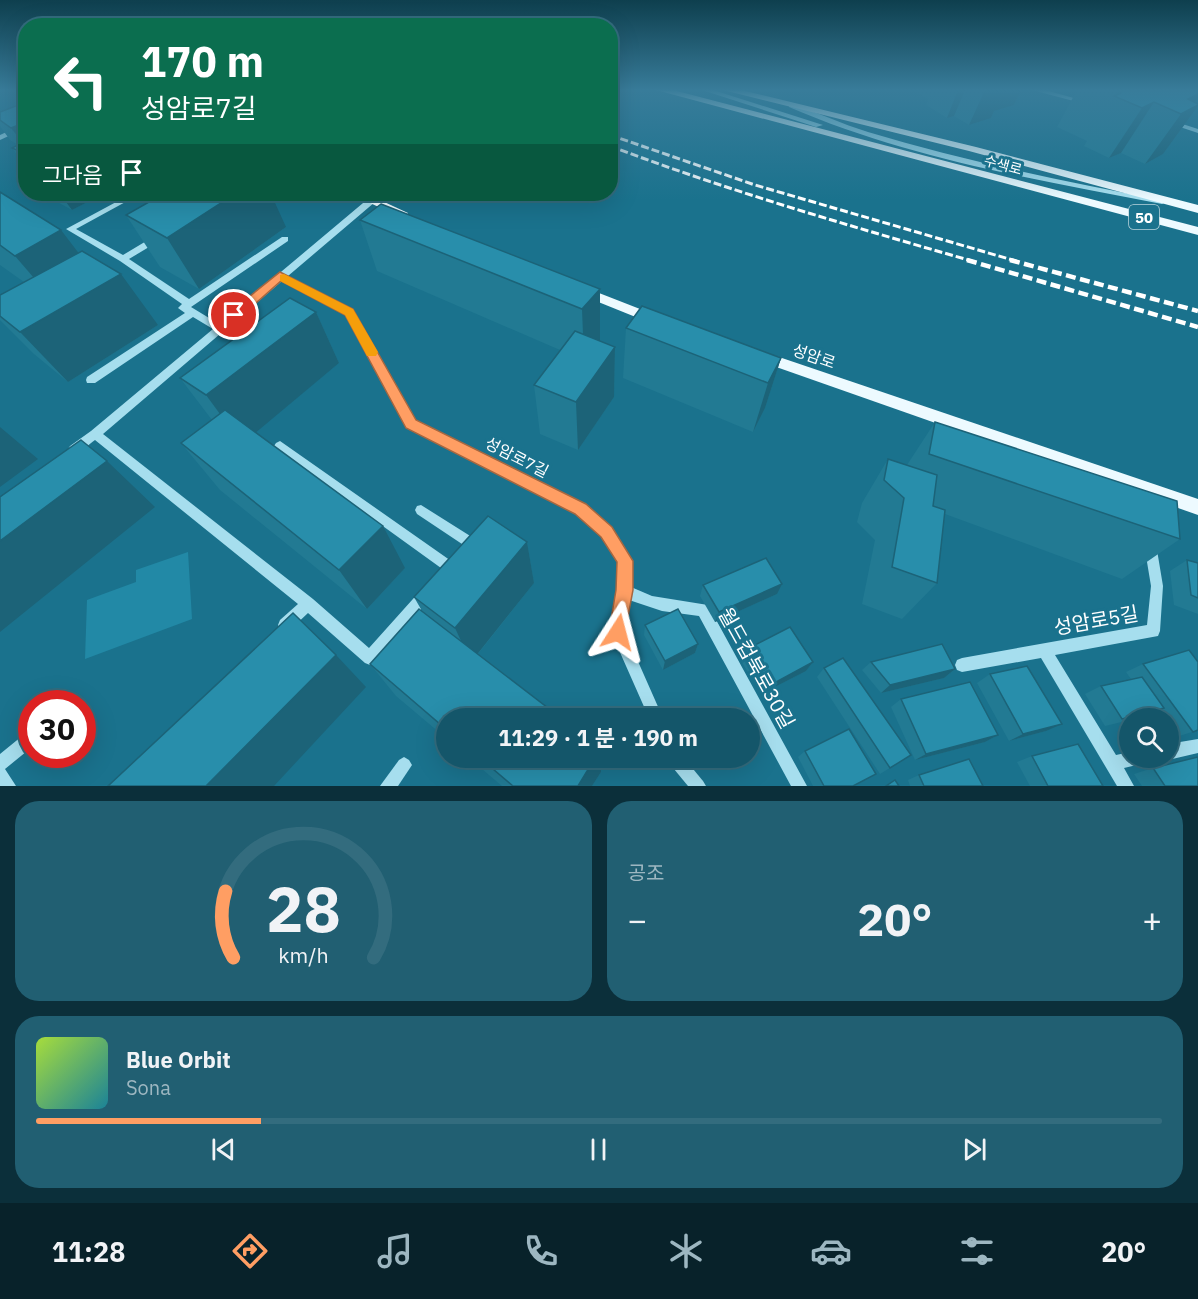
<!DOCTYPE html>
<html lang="ko">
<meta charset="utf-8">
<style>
:root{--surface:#14566a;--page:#215f72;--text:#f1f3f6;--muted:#9db7c1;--line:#336c7e;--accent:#ff9e63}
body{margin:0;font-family:"IBM Plex Sans","Noto Sans KR",sans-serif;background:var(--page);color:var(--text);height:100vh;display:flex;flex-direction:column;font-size:22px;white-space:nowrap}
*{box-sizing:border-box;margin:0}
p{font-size:20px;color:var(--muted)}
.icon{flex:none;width:33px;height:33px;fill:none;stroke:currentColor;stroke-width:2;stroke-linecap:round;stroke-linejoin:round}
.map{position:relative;height:786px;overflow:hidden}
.panel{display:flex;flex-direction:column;gap:15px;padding:15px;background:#0b2f3a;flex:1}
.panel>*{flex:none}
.top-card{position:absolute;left:18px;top:18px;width:600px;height:183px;border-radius:24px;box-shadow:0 6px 24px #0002,0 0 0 2px var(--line);background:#0b6e4f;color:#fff;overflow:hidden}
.tools{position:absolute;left:1119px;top:708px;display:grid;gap:12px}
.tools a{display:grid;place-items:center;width:60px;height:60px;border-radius:50%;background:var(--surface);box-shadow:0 6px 24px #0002,0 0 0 2px var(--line);font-size:30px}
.speed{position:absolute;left:18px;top:690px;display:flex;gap:12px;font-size:30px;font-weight:700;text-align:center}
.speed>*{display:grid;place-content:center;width:78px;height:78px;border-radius:50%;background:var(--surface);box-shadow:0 6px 24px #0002,0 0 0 2px var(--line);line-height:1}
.speed .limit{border:9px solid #d22;background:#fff;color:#111}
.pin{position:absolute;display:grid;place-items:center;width:51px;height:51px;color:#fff;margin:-26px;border:3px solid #fff;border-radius:50%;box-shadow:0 2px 6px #0007}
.me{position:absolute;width:66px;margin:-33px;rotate:9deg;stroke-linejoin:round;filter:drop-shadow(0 0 4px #0008)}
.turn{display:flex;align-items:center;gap:21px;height:126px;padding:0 24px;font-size:27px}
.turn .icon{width:78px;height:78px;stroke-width:2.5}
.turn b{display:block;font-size:42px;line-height:51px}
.then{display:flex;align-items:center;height:57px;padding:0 24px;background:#0003;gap:12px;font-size:22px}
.big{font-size:45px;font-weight:700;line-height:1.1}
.panel .widget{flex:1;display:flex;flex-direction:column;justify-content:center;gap:9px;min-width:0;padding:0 21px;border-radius:24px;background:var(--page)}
.panel .dial{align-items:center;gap:0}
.dial svg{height:156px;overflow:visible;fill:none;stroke:var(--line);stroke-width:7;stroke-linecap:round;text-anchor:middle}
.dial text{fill:var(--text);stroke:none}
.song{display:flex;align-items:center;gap:18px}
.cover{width:72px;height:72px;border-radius:9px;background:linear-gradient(135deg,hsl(80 70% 55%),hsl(190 70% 35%))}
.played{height:6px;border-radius:3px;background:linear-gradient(90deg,var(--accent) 20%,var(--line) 20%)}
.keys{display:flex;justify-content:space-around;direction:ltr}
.heat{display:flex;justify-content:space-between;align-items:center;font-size:33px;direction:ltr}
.panel .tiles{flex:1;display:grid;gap:15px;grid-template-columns:1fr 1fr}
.widget:last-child{grid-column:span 2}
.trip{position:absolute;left:436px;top:708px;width:324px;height:60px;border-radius:30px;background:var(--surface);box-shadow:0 6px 24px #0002,0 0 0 2px var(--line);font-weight:700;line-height:60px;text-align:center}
.dock{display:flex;height:96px;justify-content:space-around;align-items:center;background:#08222a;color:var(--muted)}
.dock .icon{width:42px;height:42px}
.dock .selected{color:var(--accent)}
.dock b{font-size:27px;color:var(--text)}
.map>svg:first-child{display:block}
.green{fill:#2289a6}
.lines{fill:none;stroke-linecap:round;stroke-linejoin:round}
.minor{fill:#a6deee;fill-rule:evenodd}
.major{fill:#edfaff;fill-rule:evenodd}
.rail-far1{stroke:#fff;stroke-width:3;stroke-dasharray:8 3;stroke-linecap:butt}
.rail{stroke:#fff;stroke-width:4.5;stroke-dasharray:10 4.5;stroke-linecap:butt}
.wall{fill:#227a93}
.shaded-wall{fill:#1c6378}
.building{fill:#288eab;stroke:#1c6378;stroke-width:1.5}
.route{fill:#ff9e63;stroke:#a66740;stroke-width:1.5}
.slow{fill:#f59e0b}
.labels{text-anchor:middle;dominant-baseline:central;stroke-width:6;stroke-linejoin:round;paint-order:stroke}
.far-street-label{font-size:14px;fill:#fff;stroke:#1a728d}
.shield{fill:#1a728d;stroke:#bad5dd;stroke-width:1.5}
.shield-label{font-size:15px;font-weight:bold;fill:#fff}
.street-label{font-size:16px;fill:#fff;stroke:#1a728d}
.near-street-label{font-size:20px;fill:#fff;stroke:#1a728d}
</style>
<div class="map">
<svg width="1198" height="786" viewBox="0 0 1198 786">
<rect width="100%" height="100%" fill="#1a728d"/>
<path class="green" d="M188,552L192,619L85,659L87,600L136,582V570Z"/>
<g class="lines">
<g class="minor">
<path d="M702,90H713L823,125L816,127Z"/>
<path d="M1032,90H1045L1088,102L1085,104Z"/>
<path d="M791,104C817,112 842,124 868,132C964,161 1063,181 1162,200L1166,202L1162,204C1037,180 907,158 789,107V105Z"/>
<path d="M1170,120L1198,129V133L1168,123L1166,122Z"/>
<path d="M26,123V128L0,140V135Z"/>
<path d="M43,194H51L45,198L41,196Z"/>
<path d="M131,194H140L76,229L123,255L153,237H159V241L129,259L189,299L282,237H288V241L191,307L219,324L369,198H375V202L288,276L352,310L415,421L585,505L611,528L629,557L631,561V587L652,596L708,605L807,786H791L699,616L662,611L629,600L625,632L663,718H649L611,632L617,590L619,562L603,536L577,513L407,427L346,314L282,281L103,434L313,599L369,648L421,590L426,588L431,590L433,594L431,598L375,663L370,665L365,663L308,613L290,630L285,632L280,630L278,625L280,620L298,604L95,440C88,445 79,455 70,452L68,449L70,446L91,431L213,329L193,317L95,383H87L86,380L87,377L185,313L178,308L182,304L120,261L66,229Z"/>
<path d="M280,441L454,563L456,567L451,575L446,577L441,575L440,571L441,568L276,449L274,446L276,443Z"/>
<path d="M421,505L475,539L477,543L470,552L466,554L462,552L460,548L462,544L417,514L415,510L417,506Z"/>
<path d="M1150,538L1154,540L1156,544L1163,586L1160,631L1158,636L1055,655L1116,755L1130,752V758H1147L1145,763L1124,768L1134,786H1117L1041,658L962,672L957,670L955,665L957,660L962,658L1147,625L1151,586L1144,544L1146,540Z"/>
<path d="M32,730V747L5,769L16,786H0V754L27,732Z"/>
<path d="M1198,739V753L1168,760L1163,758H1168V744Z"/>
<path d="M404,757L409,760L412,765L398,786H380L399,760Z"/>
<path d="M666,758H684L703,781L706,786H688L669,763Z"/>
</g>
<g class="major">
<path d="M656,90H673L1198,227V235Z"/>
<path d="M723,90H741L976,147L1198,205V213L969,151Z"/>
<path d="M354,194H367L408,213L406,216H398L355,196Z"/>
<path d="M581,286L658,316L660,319L658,322H648L576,293L574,290L576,287Z"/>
<path d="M761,351L1198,499V515L756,360L754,356Z"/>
</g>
<g class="rail-far1">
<path d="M610,135L755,185L1016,261"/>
<path d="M610,146C729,191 850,226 972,261"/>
</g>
<g class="rail">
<path d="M967,260L1198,327"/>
<path d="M1010,260L1198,311"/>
</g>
</g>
<g class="wall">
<path d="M913,90H1021L1014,105L994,111L991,118L969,125L954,116L947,118L926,105L928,99Z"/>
<path d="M1077,90H1198V98L1195,102L1198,104V106L1163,154L1145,164L1121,153L1109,158L1084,146L1087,141L1057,127Z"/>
<path d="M26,102V166L12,148L18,145L10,140L0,126V112Z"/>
<path d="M0,192L78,253L158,325L68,382L34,354L0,320V295L24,282L0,265Z"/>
<path d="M46,194H103L72,210L50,198Z"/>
<path d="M126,215L286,227L199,289L160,267Z"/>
<path d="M360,220L600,289L599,341L615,347L614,397L578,450L540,434L534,385L560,350L377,271Z"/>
<path d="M316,312L339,363L255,432L405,568L367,609L220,490L181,443L212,420L180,378Z"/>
<path d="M626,328L781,358L765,408L753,432L623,378Z"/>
<path d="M935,422L1180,539L1122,579L945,514L937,583L902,619L862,604L875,540L857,522L862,503L888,459L907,465Z"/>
<path d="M527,542L534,583L478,654L447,718V739L396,696L370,664L422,611L414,597Z"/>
<path d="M1187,560L1198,563V614L1174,605L1170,571Z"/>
<path d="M703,585L777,594L715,622L700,596Z"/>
<path d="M645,625L698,644L695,653L663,670L644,635Z"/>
<path d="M745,650L813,662L806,671L761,694L740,659Z"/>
<path d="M871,662L955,669L944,678L881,693L862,670Z"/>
<path d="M1143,664L1198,730L1173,738L1168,732V718H1159L1154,712L1146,716L1135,718H1130V720L1105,726L1085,694L1101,686L1131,679L1126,672Z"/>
<path d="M824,668L911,755L880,774L817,677Z"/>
<path d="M990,674L1046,731L1009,741L977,683Z"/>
<path d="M901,699L998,735L985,742L915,760L891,707Z"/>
<path d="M805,751L853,786H813L798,757Z"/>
<path d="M1032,756L1103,786H1030L1017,762Z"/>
<path d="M469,758H601V772L592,786H502Z"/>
<path d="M1153,768L1198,786H1142L1134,774Z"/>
<path d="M919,775L983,786H910L908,780Z"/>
</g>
<g class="shaded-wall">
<path d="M958,90H965L954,116L947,118Z"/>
<path d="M985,90H1021L1014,105L994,111L991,118L969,125Z"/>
<path d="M1198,94V98L1190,109L1198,105V106L1163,154L1145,164L1181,114L1188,99Z"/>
<path d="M1154,102L1121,153L1109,158L1142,108Z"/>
<path d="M26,122V147L11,128Z"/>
<path d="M60,194H103L72,210Z"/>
<path d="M235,194H271L286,227L199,289L167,238Z"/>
<path d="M61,230L100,281L59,307L15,256Z"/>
<path d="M121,274L158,325L68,382L20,332Z"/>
<path d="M600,289V340L584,360L582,309Z"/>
<path d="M316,312L339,363L242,444L206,395Z"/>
<path d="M615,347L614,397L578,450L576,402Z"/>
<path d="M781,358L765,408L753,432L768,383Z"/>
<path d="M0,427L38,459L0,487Z"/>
<path d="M107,461L155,507L0,632V541Z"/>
<path d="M383,526L405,568L367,609L339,570Z"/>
<path d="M527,542L534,583L471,662L455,628Z"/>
<path d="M782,584L777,594L715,622L719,612Z"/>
<path d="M698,644L695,653L663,670L665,661Z"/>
<path d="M336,655L366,687L274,786H206Z"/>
<path d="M813,662L806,671L761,694L767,687Z"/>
<path d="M955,669L944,678L881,693L890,685Z"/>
<path d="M1062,724L1046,731L1009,741L1023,734Z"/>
<path d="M998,735L985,742L915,760L926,754Z"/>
<path d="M595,758H601V772L592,786H578Z"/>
</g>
<g class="building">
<path d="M1116,90H1198V94L1188,99L1198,104V105L1181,114L1154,102L1142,108L1114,96L1121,93Z"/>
<path d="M26,102V122L11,128L0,120V112Z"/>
<path d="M26,141V154L12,148Z"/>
<path d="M0,192L61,230L15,256L0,245Z"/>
<path d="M163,194H235L167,238L126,215Z"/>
<path d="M381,204L600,289L582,309L360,220Z"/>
<path d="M82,251L121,274L20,332L0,316V295Z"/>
<path d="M290,298L316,312L206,395L180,378Z"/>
<path d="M642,306L781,358L768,383L626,328Z"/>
<path d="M575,331L615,347L576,402L534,385Z"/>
<path d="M225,410L383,526L339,570L181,443Z"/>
<path d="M935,422L1177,501L1180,539L929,454Z"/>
<path d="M81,440L107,461L0,541V497Z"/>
<path d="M888,459L937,475L933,506L945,510L937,583L892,567L904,498L884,480Z"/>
<path d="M488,516L527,542L455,628L414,597Z"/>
<path d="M766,558L782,584L719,612L703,585Z"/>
<path d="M1187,560L1198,563V598L1191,595Z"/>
<path d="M419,609L561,718H447V730L370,664Z"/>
<path d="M678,609L698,644L665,661L645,625Z"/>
<path d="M293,613L336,655L206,786H108Z"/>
<path d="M790,627L813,662L767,687L745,650Z"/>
<path d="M942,644L955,669L890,685L871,662Z"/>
<path d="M1189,650L1198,662V730L1193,732L1143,664Z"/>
<path d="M843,658L911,755L890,768L824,668Z"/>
<path d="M1027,666L1062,724L1023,734L990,674Z"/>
<path d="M1142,677L1164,708L1122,719L1101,686Z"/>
<path d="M970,682L998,735L926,754L901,699Z"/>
<path d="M849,729L876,774L853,786H824L805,751Z"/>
<path d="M1078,744L1103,786H1048L1032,756Z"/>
<path d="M1198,757V786H1165L1153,768Z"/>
<path d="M480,758H595L578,786H513Z"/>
<path d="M969,759L983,786H924L919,775Z"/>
<path d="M895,780L899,786H886Z"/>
</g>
<linearGradient id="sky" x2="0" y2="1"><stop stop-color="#0e3f4e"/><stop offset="0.45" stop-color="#387c9a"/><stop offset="1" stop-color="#387c9a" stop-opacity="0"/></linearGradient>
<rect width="1198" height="200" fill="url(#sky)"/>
<path class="route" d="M280,272L353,309L416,420L586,504L612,527L633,561V590L624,638L618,640L611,638L609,632L616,590L617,562L601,537L575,514L406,428L345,315L281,281L239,318H230V312Z"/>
<path class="slow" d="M284,274L353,309L378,352L376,356H367L345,315L280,281V275Z"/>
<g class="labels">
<g class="far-street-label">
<text transform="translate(1003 165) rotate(15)">수색로</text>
</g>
<rect class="shield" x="1129" y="205" width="30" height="24" rx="4.5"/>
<g class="shield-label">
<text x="1144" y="217">50</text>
</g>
<g class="street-label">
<text transform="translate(814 356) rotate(19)">성암로</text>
<text transform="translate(517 457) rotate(27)">성암로7길</text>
</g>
<g class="near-street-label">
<text transform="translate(1096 620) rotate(-10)">성암로5길</text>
<text transform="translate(757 668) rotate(61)">월드컵북로30길</text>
</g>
</g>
</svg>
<div class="tools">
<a><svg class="icon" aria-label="search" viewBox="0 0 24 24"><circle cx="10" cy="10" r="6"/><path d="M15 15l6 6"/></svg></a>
</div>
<div class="speed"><div class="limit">30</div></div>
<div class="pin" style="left:234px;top:315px;background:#d93025"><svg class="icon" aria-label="arrive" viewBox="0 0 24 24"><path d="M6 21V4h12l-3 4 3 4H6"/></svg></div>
<svg class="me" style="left:618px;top:632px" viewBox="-20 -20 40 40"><path d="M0-17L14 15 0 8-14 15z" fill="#ff9e63" stroke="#fff" stroke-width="4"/></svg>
<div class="trip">11:29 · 1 분 · 190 m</div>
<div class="top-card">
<div class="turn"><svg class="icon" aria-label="left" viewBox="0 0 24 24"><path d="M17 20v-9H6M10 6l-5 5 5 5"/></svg><div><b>170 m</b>성암로7길</div></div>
<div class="then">그다음<svg class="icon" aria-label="arrive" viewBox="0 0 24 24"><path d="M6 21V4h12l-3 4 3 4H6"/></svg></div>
</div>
</div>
<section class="panel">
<div class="tiles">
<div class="widget dial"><svg viewBox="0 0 100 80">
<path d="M14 69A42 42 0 1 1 86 69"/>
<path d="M14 69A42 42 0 0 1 10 35" stroke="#ff9e63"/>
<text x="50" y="56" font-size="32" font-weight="700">28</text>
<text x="50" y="72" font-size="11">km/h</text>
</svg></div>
<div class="widget"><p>공조</p>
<div class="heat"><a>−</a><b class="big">20°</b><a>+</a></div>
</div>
<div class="widget">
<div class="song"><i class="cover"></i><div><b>Blue Orbit</b><p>Sona</p></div></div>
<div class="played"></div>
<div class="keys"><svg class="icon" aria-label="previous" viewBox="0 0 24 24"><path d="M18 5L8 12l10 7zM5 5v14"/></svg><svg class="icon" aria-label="pause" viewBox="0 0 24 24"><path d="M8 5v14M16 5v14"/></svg><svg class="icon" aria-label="next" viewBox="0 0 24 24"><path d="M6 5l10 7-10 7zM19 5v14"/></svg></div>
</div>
</div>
</section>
<nav class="dock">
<b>11:28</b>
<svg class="icon selected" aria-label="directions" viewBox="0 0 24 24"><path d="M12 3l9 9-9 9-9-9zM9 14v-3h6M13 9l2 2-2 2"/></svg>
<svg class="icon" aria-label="music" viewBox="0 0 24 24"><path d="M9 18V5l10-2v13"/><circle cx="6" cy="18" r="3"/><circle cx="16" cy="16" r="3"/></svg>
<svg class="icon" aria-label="phone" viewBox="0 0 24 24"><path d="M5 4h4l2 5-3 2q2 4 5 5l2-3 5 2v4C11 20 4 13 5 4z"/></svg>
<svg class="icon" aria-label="climate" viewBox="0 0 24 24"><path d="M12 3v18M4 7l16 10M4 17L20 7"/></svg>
<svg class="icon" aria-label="car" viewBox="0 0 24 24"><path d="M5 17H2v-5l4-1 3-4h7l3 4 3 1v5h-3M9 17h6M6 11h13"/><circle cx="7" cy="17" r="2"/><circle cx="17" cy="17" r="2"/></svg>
<svg class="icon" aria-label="filters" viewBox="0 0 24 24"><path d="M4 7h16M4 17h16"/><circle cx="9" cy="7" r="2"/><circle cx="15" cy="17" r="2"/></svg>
<b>20°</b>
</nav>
